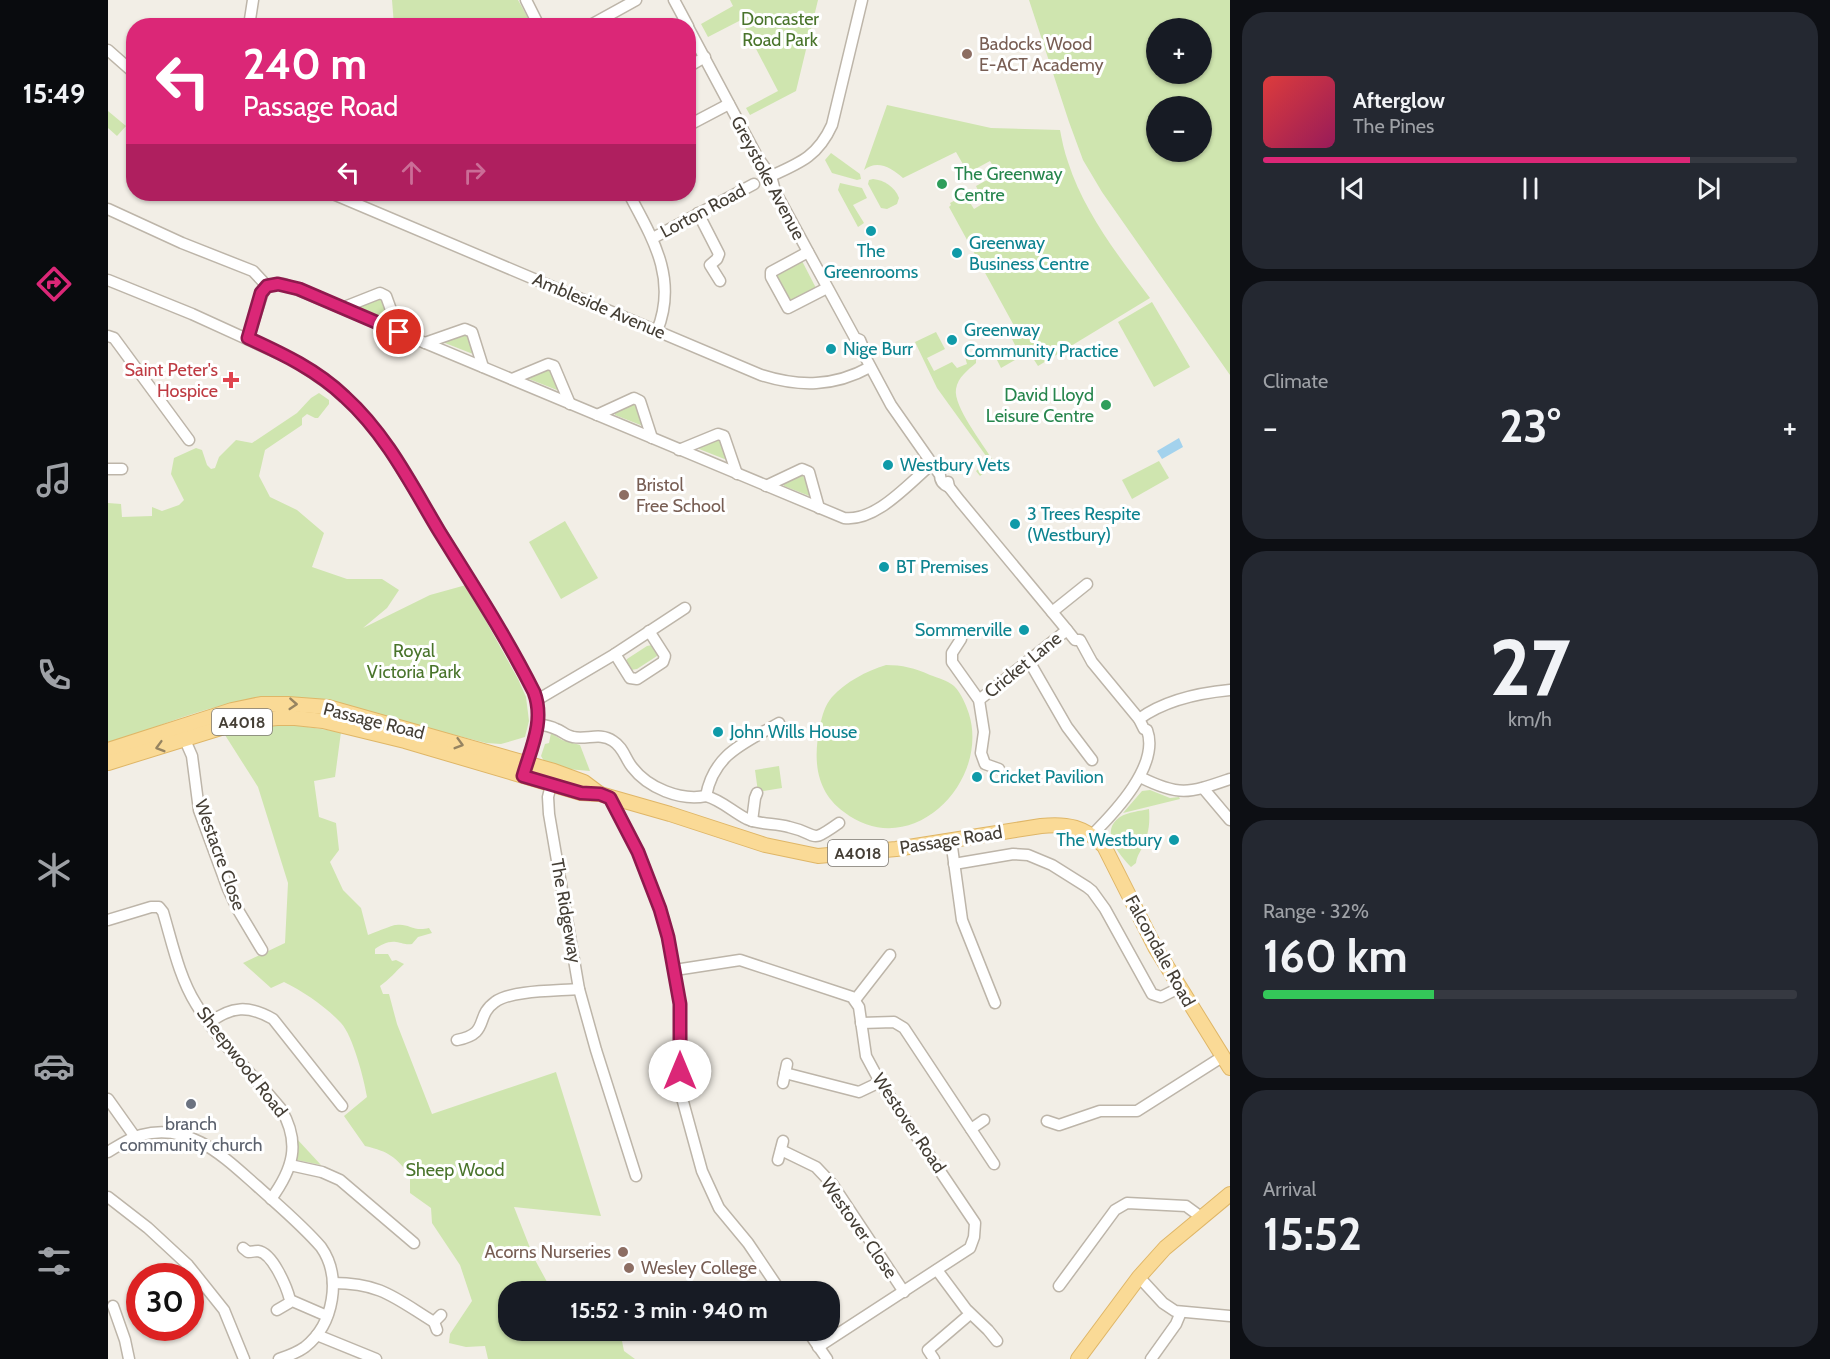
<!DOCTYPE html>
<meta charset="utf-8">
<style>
:root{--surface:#171b24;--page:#242831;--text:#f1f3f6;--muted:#9ea1a6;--line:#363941;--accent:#db2777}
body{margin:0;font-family:Cabin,sans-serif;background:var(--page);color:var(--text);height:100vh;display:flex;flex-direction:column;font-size:22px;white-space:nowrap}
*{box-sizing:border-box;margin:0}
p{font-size:20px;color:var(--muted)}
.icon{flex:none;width:33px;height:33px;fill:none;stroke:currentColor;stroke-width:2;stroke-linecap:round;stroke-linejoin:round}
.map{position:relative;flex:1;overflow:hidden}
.panel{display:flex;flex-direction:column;gap:12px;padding:12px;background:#0d0f14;width:600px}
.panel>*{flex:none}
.guide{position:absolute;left:18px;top:18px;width:570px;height:183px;border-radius:24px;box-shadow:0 2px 4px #0004;background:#db2777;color:#fff;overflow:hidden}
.tools{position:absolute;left:1038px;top:18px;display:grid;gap:12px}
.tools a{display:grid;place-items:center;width:66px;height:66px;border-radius:50%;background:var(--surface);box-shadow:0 2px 4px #0004;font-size:30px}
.speed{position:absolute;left:18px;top:1263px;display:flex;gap:12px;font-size:30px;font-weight:700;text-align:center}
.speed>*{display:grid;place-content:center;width:78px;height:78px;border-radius:50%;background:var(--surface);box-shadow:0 2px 4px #0004;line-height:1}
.speed .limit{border:9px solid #d22;background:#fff;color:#111}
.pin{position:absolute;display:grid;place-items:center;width:51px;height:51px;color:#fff;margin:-26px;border:3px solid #fff;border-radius:50%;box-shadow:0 2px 6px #0007}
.me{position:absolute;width:66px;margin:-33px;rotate:0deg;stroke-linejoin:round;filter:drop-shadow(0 0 4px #0008)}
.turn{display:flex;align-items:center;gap:21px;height:126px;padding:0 18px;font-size:27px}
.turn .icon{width:78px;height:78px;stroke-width:2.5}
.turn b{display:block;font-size:42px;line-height:51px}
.lanes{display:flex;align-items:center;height:57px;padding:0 18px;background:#0003;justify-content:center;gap:30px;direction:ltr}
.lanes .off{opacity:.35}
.big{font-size:45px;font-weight:700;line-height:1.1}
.panel .card{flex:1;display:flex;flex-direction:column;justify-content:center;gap:9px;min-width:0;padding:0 21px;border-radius:24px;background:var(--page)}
.panel .dial{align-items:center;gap:0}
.dial b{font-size:78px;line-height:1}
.song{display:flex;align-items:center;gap:18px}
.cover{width:72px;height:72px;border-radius:9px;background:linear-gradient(135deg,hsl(0 70% 55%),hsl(330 70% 35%))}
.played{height:6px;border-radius:3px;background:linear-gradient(90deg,var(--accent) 80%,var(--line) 80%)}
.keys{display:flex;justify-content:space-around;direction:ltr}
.heat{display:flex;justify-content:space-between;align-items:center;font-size:33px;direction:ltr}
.charge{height:9px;border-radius:4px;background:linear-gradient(90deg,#34c759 32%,var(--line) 0)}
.trip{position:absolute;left:390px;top:1281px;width:342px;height:60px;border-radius:24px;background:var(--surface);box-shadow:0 2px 4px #0004;font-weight:700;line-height:60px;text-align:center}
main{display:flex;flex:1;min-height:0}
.tab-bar{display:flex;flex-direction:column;width:108px;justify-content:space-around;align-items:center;background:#090b0e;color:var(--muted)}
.tab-bar .icon{width:42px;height:42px}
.tab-bar .on{color:var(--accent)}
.tab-bar b{font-size:27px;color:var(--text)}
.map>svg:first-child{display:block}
.green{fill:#cfe5af;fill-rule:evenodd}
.water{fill:#a3d2ed}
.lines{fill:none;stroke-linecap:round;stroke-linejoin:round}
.minor-casing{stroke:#bdb5a9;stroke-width:13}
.major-casing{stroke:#dfb667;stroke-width:16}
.minor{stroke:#fff;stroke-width:10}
.major{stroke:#fada96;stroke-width:14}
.oneway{stroke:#968461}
.route-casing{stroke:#8e194d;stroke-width:15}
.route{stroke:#db2777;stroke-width:10}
.education-dot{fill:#8d6e63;stroke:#fff;stroke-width:2}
.leisure-dot{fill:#2e9e5b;stroke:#fff;stroke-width:2}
.culture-dot{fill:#0f9aa8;stroke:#fff;stroke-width:2}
.health-dot{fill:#e0444e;stroke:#fff;stroke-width:2}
.worship-dot{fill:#6b7280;stroke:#fff;stroke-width:2}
.labels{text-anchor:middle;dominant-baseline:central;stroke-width:6;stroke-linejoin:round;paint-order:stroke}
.shield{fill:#fff;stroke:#7c7872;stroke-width:1.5}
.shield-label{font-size:16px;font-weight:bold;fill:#443e35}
.park-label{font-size:18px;fill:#49742b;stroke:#fff}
.education-label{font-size:18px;fill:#785e54;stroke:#fff;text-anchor:start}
.leisure-label{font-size:18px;fill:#27864d;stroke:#fff;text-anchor:start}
.street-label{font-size:18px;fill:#443e35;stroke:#fff}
.culture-label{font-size:18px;fill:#0d838f;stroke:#fff;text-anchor:start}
.health-label{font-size:18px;fill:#be3a42;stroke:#fff;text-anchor:end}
.worship-label{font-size:18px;fill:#5b616d;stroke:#fff}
</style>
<main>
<nav class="tab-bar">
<b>15:49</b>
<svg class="icon on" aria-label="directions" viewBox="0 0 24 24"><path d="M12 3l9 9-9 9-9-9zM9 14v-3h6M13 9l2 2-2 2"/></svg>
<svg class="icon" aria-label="music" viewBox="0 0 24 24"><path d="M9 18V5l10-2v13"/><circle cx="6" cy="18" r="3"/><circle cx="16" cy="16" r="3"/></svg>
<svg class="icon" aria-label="phone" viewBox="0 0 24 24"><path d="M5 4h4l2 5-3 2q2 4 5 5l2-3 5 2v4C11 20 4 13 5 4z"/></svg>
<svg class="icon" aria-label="climate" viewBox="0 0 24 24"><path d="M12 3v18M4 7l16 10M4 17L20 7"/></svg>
<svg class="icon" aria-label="car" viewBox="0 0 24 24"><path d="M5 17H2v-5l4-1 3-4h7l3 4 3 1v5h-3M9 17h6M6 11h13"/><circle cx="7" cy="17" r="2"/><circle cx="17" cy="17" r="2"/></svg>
<svg class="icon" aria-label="filters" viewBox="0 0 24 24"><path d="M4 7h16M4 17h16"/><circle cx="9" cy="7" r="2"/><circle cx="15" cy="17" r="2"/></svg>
</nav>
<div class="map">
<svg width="1122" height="1359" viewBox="0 0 1122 1359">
<rect width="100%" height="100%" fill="#f2eee6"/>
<g class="green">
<path d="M284,0H410L424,25H286Z"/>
<path d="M622,0H710L688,91L642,115L638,108L670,91L633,20L600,37L593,24L625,6Z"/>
<path d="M921,0H1122V375L994,192L975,160L961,122ZM1048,28H1094V74H1048ZM1048,106H1094V152H1048Z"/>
<path d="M779,105L883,128L952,130C954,140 956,151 960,162C976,212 1011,257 1042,298L930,366L921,352L893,368L889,360L909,349L903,337L910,333L841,207L843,205L842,203L853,197L856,200L859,198L866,209L876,203L868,186L890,174L882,161L860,173L848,152L795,178C784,168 769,159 756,170Z"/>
<path d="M0,111L18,126L9,136L0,128Z"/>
<path d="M723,153L752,174L753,179L749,180L724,173L717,160Z"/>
<path d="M765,179C776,180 787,187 791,198L789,204L779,209L773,208L760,184L761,180Z"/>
<path d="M732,183L754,188L759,198L745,205L756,223L750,227L730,190Z"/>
<path d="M693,259L709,290L682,301L669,279V273Z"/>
<path d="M273,297L281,320L253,308V306Z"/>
<path d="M1044,302L1082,367L1046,387L1010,322Z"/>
<path d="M358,332L367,353L365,354L337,343V340Z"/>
<path d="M828,332L837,349L819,358L826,371L844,362L849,368L859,364L856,353L861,350L866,358H868V363C860,370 850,377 848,389C845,406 875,444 884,459L885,466L872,476L868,471L881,460L829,388L807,342Z"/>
<path d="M442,368L451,388L449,390L421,379V376Z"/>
<path d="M211,393L221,400V404L210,418H207L199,414L194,418V425L157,450L151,476L162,497L189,510L216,533L204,567L239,579H274L291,590L279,608L255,628L322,595L358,585L410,679L418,697L421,721L417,737L393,744L378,743L207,699C184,697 160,697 137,701C91,708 45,729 0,744V503L13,504L14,517L44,516V507L54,511L71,505L76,500L63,474L66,458L88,448L94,450L99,465L103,469L107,468L111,457L128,440L144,443L189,413L203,398Z"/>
<path d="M526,403L528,404L535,426L507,415V412Z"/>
<path d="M611,438L619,460L591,449V446Z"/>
<path d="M1051,461L1061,478L1024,499L1014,480Z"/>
<path d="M694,474L705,495L704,497L676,486L675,483Z"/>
<path d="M457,521L490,578L453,599L421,542Z"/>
<path d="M544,645L550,654L549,656L529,669L523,670L518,661L519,659L539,646Z"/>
<path d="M778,665C794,665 807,668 822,675C830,678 839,680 846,686C853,693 858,705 861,714C882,783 802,863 736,812C707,791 705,759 712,726C714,716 717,705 724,697C738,682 758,671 778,665Z"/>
<path d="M159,725L193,726L233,732L227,777L206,781L211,817L228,823L231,850L222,862L235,890L253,908L260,935C266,933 284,925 288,925C301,923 305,932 321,928L324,933L310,937L304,944C297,945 295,943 288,942C280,941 273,945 267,949V954H280L284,961L288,960L296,964C287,972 282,979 272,986L275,994H281L289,1024L324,1114L448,1072L493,1216L406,1207L426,1258L444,1291L400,1292V1330L465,1331L482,1337L496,1331H512L516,1351L527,1359H380L377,1346L358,1347L341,1343L342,1334L364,1301L352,1265L324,1223L323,1208L302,1193V1175C286,1156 282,1152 257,1146L236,1116L259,1097C256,1079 245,1036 233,1023C217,1006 196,992 176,982L163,988L135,963L177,943L180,883L150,787L117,735L135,728Z"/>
<path d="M443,733L454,740L472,745L482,771L459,769L436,761L433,756L437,744L441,743Z"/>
<path d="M671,766L674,788L650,792L647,770Z"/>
<path d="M1042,790L1062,798L1071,797L1072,799L1015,813L1034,791Z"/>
<path d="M1041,809C1042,821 1041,833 1036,844C1033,851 1029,855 1028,863L1023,867C1011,854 991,831 1012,817C1020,812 1032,811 1041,809Z"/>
<path d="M189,1139L213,1165L189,1160Z"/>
</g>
<path class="water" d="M1071,438L1075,447L1054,459L1049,451Z"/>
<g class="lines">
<defs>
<g id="minor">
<path d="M418,0L431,26"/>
<path d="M566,0L580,26"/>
<path d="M141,26L145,0"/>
<path d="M481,26L528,0"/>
<path d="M580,27L650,158L663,176L667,191L747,338L752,340L754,345L753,349L783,405L832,475C832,482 836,485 841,487"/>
<path d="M0,50L26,73"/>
<path d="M580,67L597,57"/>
<path d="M580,124H583L621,104"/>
<path d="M663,176C692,163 710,156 724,125L754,0"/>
<path d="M225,194L653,375C691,387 726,387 762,367"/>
<path d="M521,194C545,239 570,279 549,331"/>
<path d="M0,209L74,243L145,271L159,286"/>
<path d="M590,213L611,254L609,259L602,265L612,281"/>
<path d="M545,238L646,184"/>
<path d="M700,252L663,272V277L680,308L719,288"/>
<path d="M0,280L84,314L187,361L236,395L275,439L381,611L426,692C436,720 424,744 416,771"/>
<path d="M234,308L272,293L278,296L291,332"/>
<path d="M0,336L6,338L81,440"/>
<path d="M140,338L156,289L166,284H176L736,518C768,522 800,484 823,465"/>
<path d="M317,343L357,329L364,332L375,367"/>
<path d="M404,379L440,364L446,366L462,404"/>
<path d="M489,415L526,398L532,401L544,438"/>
<path d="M571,450L610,434L616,436L629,474"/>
<path d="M0,469H14"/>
<path d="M840,482L841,487L852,501L959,630L967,640H972L984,662L1031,719L1036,729L1039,730C1052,765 1007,812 984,835"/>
<path d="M658,486L694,469L701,472L711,508"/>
<path d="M944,612L979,584"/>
<path d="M853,639L844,653V662L871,700L876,732L873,753L877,764L891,769"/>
<path d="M507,654L522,678L529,679L555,662L557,656L541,631"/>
<path d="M921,661L959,727L984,760"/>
<path d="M429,700L507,654L577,608"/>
<path d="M871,700L959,630"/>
<path d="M1031,719C1057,700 1090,693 1122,690"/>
<path d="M671,723C637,743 606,753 598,796C613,800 625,812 639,819C653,825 667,823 681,827C712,834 700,845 731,823"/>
<path d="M430,724C436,725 442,726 448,729C454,731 458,736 465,737C479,740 492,732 505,741C515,747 517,758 524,767C540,788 572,801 598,796"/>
<path d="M77,740L84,756L91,810L120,889L130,910L154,950"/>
<path d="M445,777L440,797L441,814L471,989L488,1050L528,1176"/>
<path d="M1032,777C1072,797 1081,793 1122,779"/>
<path d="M1095,788L1122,820"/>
<path d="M502,798L530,852L552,909L560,937L572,1004L574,1098L594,1171L611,1208L640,1243L673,1292"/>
<path d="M644,821L647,798L649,793"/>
<path d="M843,840L854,920L887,1003"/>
<path d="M846,864L905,854L920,855L944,865L979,887L984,891L997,909L1044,994L1053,997L1071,988"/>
<path d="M0,920L43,907H51L55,912C64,942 71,977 88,1004C111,1042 145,1075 173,1109C193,1143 185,1169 163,1199"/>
<path d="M567,970L632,960L744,997L751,1007L758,1056L772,1082L867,1223L866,1237L862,1248L710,1347"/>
<path d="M747,1000L782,955"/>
<path d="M101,1023C123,1006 141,1005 165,1019L234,1106"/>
<path d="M753,1023L786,1022L796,1028L886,1164"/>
<path d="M349,1040C383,1033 366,1017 387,1002C403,990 450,991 471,989"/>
<path d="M677,1073L751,1092L772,1082"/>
<path d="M675,1083L679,1064"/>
<path d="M0,1099L27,1137"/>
<path d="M939,1121L951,1125L992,1111H1029L1114,1057"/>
<path d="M863,1129L876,1120"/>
<path d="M673,1150L708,1167L725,1185L796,1292"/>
<path d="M0,1152C10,1146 21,1138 33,1135C82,1122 116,1157 149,1186C171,1206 194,1225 213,1247C234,1277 226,1324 197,1347C189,1353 180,1356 171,1359"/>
<path d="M670,1160L675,1141"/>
<path d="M182,1165L214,1172L232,1180L306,1243"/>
<path d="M0,1197L40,1228L80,1265L116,1310L136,1359"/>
<path d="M135,1248L140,1252C144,1252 147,1251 150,1251C165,1253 179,1288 182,1300L181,1303L169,1310"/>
<path d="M829,1270L858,1309L880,1330L889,1341"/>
<path d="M1031,1277L1055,1303L1067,1311L1122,1316"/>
<path d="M225,1283C273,1283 287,1298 326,1322"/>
<path d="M951,1286L1007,1210L1019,1203L1078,1206L1093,1217"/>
<path d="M182,1300L219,1316"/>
<path d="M5,1306L17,1340L21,1359"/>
<path d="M329,1330L326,1322L333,1315"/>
<path d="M699,1330L719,1359"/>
<path d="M209,1335L268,1359"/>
<path d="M826,1359L820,1350L862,1314"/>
<path d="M1043,1359L1068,1324L1073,1312"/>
</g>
<g id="major">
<path d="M0,750L124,710L153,704H180L220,707L446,771L476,782L492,794"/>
<path d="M0,763L132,722L169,718H187L215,721L297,741L473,793L492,794L562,814L657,845L710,856L788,849L933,826C959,823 977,827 996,846L1047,947L1122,1068"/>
<path d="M970,1359L1031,1277L1057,1248L1122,1194"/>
</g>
</defs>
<use href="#minor" class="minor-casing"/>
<use href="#major" class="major-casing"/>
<use href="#minor" class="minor"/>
<use href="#major" class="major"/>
</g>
<defs><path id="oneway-chevron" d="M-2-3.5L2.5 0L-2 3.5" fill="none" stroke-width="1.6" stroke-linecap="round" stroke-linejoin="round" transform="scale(1.5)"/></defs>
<g class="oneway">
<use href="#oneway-chevron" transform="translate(185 704) rotate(4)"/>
<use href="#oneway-chevron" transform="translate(351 744) rotate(16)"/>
<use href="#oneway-chevron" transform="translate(52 747) rotate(164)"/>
</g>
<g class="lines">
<defs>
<path id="route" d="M291,332L191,289L170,284L159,286L153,293L140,338C175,354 209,370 237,397C278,434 303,484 331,531C364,584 398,636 426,692C437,721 423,748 415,776L473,793L492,794L502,798L530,852L552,909L560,937L572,1004V1071"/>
</defs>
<use href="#route" class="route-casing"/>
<use href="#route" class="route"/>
</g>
<g class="education-dot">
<circle cx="859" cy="54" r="6"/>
<circle cx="516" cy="495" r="6"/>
<circle cx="515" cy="1252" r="6"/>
<circle cx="521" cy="1268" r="6"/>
</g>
<g class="leisure-dot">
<circle cx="834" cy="184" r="6"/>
<circle cx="998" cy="405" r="6"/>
</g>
<g class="culture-dot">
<circle cx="763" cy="231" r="6"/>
<circle cx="849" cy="253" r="6"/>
<circle cx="844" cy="340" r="6"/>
<circle cx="723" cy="349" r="6"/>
<circle cx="780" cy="465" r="6"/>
<circle cx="907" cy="524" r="6"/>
<circle cx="776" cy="567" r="6"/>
<circle cx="916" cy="630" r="6"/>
<circle cx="610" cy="732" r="6"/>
<circle cx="869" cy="777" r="6"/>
<circle cx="1066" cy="840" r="6"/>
</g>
<path class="health-dot" d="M120 371h6v6h6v6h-6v6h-6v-6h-6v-6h6z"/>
<circle class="worship-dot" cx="83" cy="1104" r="6"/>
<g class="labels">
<g class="shield">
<rect x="104" y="709" width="60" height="26" rx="4.5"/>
<rect x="720" y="840" width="60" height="26" rx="4.5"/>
</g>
<g class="shield-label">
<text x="134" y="722">A4018</text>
<text x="750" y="853">A4018</text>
</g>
<g class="park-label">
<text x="672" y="19">Doncaster<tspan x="672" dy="21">Road Park</tspan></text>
<text x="306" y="651">Royal<tspan x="306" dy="21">Victoria Park</tspan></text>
<text x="347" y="1170">Sheep Wood</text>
</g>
<g class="education-label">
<text x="871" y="44">Badocks Wood<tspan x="871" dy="21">E-ACT Academy</tspan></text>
<text x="528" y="485">Bristol<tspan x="528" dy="21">Free School</tspan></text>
<text x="503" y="1252" text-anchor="end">Acorns Nurseries</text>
<text x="533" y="1268">Wesley College</text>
</g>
<g class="leisure-label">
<text x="846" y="174">The Greenway<tspan x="846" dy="21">Centre</tspan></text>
<text x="986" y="395" text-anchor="end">David Lloyd<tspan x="986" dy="21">Leisure Centre</tspan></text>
</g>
<g class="street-label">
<text transform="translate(660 178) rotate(62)">Greystoke Avenue</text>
<text transform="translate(595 211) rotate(-28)">Lorton Road</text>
<text transform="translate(491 306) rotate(23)">Ambleside Avenue</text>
<text transform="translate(915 665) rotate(-39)">Cricket Lane</text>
<text transform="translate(266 721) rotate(14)">Passage Road</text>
<text transform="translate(843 840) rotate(-9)">Passage Road</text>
<text transform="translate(112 855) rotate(70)">Westacre Close</text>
<text transform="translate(458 911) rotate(80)">The Ridgeway</text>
<text transform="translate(1052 951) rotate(61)">Falcondale Road</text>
<text transform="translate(134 1062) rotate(52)">Sheepwood Road</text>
<text transform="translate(801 1123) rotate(56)">Westover Road</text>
<text transform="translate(751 1228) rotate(55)">Westover Close</text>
</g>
<g class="culture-label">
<text x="861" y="243">Greenway<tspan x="861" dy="21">Business Centre</tspan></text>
<text x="763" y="251" text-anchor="middle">The<tspan x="763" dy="21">Greenrooms</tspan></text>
<text x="856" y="330">Greenway<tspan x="856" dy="21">Community Practice</tspan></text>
<text x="735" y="349">Nige Burr</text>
<text x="792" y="465">Westbury Vets</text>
<text x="919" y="514">3 Trees Respite<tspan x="919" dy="21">(Westbury)</tspan></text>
<text x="788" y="567">BT Premises</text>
<text x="904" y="630" text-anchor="end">Sommerville</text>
<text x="622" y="732">John Wills House</text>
<text x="881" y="777">Cricket Pavilion</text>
<text x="1054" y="840" text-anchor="end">The Westbury</text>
</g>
<g class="health-label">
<text x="110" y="370">Saint Peter's<tspan x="110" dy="21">Hospice</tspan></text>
</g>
<g class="worship-label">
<text x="83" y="1124">branch<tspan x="83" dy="21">community church</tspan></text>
</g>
</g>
</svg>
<div class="tools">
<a>+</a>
<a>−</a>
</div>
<div class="speed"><div class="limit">30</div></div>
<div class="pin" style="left:291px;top:332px;background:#d93025"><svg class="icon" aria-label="arrive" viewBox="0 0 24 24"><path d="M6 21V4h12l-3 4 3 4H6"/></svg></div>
<svg class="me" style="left:572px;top:1071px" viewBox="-20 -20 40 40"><circle r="19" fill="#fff"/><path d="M0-13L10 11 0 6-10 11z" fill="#db2777"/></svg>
<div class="trip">15:52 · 3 min · 940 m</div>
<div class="guide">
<div class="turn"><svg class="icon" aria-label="left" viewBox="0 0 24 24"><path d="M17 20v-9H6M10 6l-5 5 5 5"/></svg><div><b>240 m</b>Passage Road</div></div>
<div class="lanes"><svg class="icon" aria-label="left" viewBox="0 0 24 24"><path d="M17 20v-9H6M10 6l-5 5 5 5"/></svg><svg class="icon off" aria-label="ahead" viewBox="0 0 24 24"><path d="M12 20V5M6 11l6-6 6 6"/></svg><svg class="icon off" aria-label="right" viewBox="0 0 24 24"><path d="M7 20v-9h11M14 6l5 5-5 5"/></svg></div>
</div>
</div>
<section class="panel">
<div class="card">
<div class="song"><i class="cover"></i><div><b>Afterglow</b><p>The Pines</p></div></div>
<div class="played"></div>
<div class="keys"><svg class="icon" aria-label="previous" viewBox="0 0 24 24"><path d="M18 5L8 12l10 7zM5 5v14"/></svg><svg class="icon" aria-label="pause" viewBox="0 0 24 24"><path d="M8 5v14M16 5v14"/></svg><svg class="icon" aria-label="next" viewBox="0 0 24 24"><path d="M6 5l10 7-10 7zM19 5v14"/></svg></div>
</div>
<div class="card"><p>Climate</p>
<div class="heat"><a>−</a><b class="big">23°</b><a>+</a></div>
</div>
<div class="card dial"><b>27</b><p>km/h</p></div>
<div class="card"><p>Range · 32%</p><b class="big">160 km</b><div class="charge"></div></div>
<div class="card"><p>Arrival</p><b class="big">15:52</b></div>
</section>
</main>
